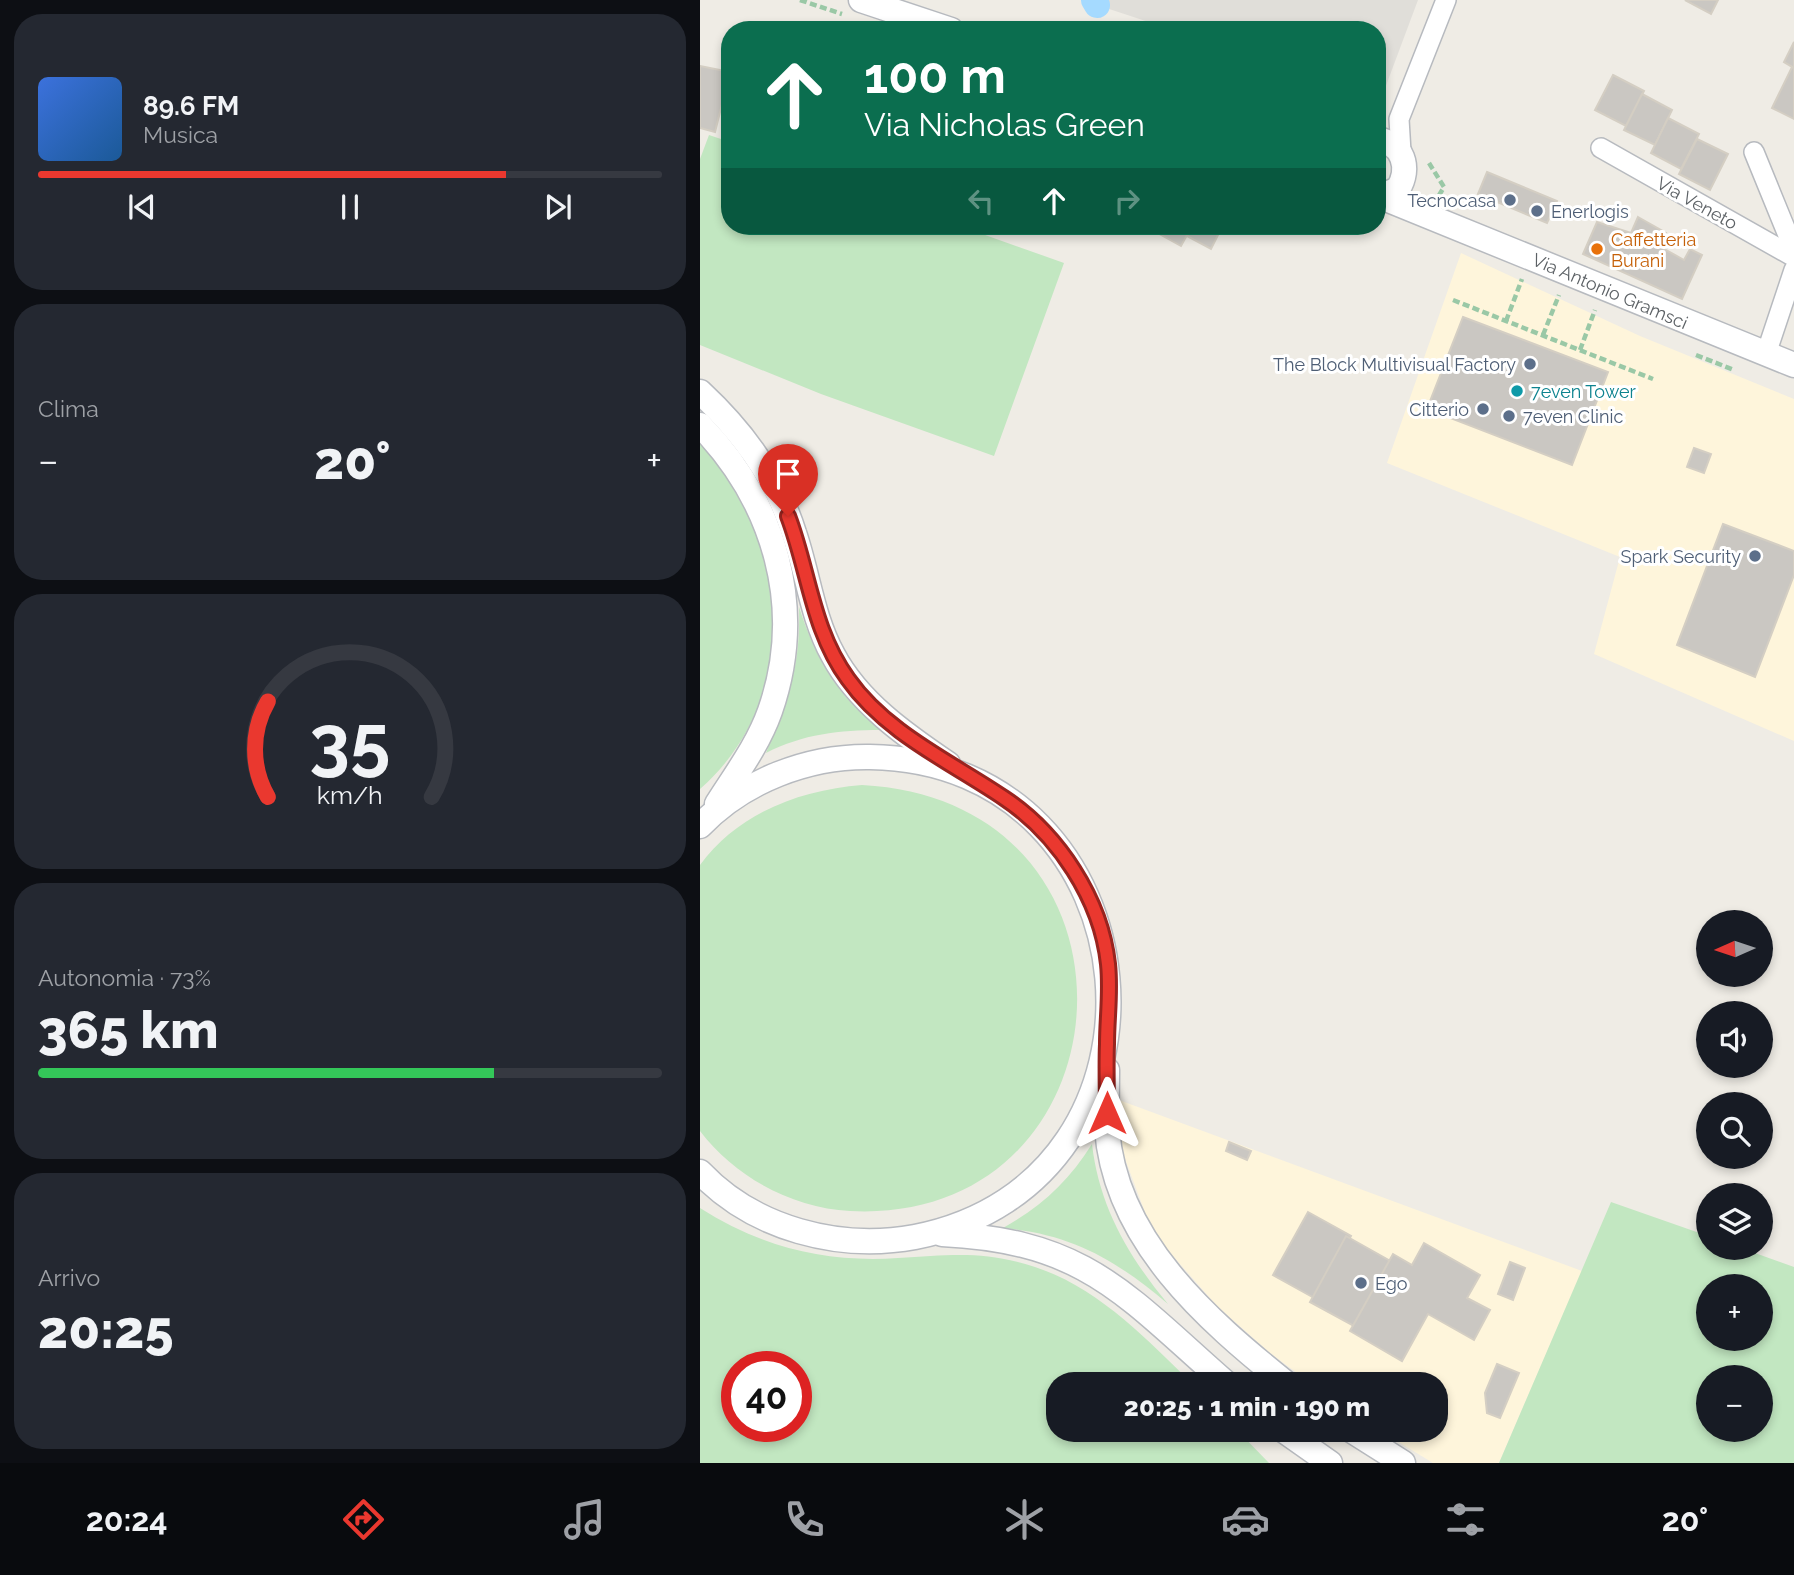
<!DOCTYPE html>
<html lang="it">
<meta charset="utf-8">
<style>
:root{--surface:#171b24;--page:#242831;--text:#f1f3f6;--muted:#9ea1a6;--line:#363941;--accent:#ea382f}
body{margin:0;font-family:Raleway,sans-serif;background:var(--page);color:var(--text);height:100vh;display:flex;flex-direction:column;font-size:26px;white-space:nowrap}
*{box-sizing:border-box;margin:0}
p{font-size:23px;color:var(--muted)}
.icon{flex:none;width:38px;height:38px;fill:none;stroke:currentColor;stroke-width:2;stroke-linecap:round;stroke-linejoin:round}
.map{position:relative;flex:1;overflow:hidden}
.panel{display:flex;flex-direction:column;gap:14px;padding:14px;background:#0d0f14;width:700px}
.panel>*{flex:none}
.banner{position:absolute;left:21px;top:21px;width:665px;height:214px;border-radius:28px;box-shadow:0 4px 10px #0003;background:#0b6e4f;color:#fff;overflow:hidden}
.needle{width:46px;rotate:267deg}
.fabs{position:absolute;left:996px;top:910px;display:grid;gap:14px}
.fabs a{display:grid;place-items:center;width:77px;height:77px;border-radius:50%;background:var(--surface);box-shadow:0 4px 10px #0003;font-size:35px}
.speed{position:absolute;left:21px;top:1351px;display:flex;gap:14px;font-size:35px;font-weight:700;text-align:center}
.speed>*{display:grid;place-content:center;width:91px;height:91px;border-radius:50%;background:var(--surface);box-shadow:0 4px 10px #0003;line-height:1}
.speed .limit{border:10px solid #d22;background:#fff;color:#111}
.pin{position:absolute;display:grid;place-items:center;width:60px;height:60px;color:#fff;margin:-72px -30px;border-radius:50% 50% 50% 0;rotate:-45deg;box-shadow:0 0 7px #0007}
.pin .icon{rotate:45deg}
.me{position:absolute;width:77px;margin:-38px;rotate:0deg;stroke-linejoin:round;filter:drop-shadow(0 0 5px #0008)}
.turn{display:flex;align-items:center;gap:24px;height:147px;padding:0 28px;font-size:32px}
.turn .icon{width:91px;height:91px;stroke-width:2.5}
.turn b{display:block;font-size:49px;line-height:60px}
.lanes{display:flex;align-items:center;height:66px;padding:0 28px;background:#0003;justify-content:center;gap:35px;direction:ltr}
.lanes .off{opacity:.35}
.big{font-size:52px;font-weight:800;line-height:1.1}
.panel .widget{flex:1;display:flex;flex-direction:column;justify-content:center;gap:10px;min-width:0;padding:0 24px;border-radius:28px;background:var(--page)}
.panel .dial{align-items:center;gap:0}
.dial svg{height:182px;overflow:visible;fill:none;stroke:var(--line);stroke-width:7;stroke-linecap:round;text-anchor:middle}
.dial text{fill:var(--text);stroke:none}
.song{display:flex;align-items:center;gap:21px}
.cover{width:84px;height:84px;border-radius:10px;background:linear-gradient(135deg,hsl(220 70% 55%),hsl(210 70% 35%))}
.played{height:7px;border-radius:4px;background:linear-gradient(90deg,var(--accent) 75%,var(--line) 75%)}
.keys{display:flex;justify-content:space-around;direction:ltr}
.heat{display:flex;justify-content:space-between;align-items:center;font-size:38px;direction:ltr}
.charge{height:10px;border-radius:5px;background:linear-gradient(90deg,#34c759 73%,var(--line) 0)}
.trip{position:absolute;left:346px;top:1372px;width:402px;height:70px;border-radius:28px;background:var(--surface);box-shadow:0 4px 10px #0003;font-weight:800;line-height:70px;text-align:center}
.dock{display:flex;height:112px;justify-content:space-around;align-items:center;background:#090b0e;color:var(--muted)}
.dock .icon{width:49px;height:49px}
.dock .current{color:var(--accent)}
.dock b{font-size:32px;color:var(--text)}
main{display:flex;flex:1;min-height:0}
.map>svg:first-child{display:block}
.commercial{fill:#fef5db}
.industrial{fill:#e0ded9}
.green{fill:#c2e7c1;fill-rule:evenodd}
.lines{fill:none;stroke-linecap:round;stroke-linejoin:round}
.canal{stroke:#a5daff;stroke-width:26}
.building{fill:#cac7c2;stroke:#d4cec3;stroke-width:2}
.minor-casing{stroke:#b7babf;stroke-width:22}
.tertiary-casing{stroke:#b7babf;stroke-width:27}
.path{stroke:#9ac8a6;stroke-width:4.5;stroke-dasharray:7 3.5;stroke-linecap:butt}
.minor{stroke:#fff;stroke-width:19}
.tertiary{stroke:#fff;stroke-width:24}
.route-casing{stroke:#98241f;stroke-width:18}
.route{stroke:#ea382f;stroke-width:12}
.service-dot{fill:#5c6f8a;stroke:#fff;stroke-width:2.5}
.food-dot{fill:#e8710a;stroke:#fff;stroke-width:2.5}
.culture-dot{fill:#0f9aa8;stroke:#fff;stroke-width:2.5}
.labels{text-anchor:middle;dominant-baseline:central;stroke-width:6;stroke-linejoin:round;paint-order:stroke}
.service-label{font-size:18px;fill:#4e5e75;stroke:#fff;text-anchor:end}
.street-label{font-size:18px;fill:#5c6165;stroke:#fff}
.food-label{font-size:18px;fill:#c56008;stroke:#fff;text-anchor:start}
.culture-label{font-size:18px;fill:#0d838f;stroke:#fff;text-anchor:start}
</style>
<main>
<section class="panel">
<div class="widget">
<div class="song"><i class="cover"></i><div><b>89.6 FM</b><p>Musica</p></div></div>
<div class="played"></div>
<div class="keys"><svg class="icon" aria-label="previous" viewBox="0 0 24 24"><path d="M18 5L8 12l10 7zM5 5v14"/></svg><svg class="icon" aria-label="pause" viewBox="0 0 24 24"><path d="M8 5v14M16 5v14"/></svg><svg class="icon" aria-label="next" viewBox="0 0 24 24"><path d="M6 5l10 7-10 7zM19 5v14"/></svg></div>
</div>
<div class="widget"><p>Clima</p>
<div class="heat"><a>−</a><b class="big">20°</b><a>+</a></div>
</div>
<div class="widget dial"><svg viewBox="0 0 100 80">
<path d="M14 69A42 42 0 1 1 86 69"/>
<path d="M14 69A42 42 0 0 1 14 27" stroke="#ea382f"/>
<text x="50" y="56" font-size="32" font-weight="700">35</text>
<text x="50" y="72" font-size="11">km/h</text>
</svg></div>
<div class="widget"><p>Autonomia · 73%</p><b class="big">365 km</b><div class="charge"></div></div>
<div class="widget"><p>Arrivo</p><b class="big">20:25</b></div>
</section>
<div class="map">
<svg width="1094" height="1463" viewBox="0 0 1094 1463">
<rect width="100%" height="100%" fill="#efece5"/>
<g class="commercial">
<path d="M761,253L940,336L1094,399V741L894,654L920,557L687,463Z"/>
<path d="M419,1100L882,1271L799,1463H733L679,1430H737V1384H612L570,1353L517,1306L464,1246L449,1223L424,1156L418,1126Z"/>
</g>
<path class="industrial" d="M395,0H718L681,99L677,98V30H473L397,5Z"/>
<g class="green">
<path d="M9,135L30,142V226H260L364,263L294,456L121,394L0,345V159Z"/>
<path d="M0,438C24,472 46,506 60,545C93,629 68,730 0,789Z"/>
<path d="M99,607C117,662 136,693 180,730C140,730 103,734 66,753C88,699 101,667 99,607Z"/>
<path d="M162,785C465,801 436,1226 150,1211C92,1208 35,1177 0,1131V865C38,813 100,790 162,785Z"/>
<path d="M392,1144C399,1206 428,1256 468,1304C416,1260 372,1234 303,1228C341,1207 369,1181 392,1144Z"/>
<path d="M911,1202L1008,1236V1248H1041L1094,1267V1463H799ZM1060,1286V1339H1008V1286ZM1008,1377H1060V1430H1008Z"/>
<path d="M0,1208C61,1247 126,1263 198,1258C250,1255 284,1250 335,1267C399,1288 446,1339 493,1384H359V1430H537L569,1463H0ZM37,1367H96V1426H37Z"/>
</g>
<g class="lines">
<path class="canal" d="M394,0L397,5"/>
</g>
<g class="building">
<path d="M985,0H1018L1011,14Z"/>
<path d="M1094,42V68L1084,62Z"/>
<path d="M0,66L30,72L15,132L0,128Z"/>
<path d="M1092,67L1094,68V119L1072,108Z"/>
<path d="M913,75L944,91L926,126L895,110Z"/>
<path d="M942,94L972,110L955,145L924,130Z"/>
<path d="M968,118L999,134L981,169L951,153Z"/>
<path d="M997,139L1028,154L1010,190L979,174Z"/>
<path d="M787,172L857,201L847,223L778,194Z"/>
<path d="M938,217L966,233L959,246L984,260L990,249L1002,255L982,299L883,254L897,222L931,233Z"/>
<path d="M445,226H492L481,246Z"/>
<path d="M492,226H506L519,233L511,249L487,236Z"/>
<path d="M506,226H523L519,233Z"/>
<path d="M763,317L908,372L872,465L727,409Z"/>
<path d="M994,448L1011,454L1004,473L987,467Z"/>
<path d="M1023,524L1094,551V575L1055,677L977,645Z"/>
<path d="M529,1142L551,1151L547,1160L526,1151Z"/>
<path d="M608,1212L651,1236L616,1299L573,1275Z"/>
<path d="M646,1236L699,1266L663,1331L610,1302Z"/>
<path d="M724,1243L780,1275L767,1298L790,1310L774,1340L728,1314L702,1361L650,1331L693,1254L712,1265Z"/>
<path d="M810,1262L825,1268L813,1300L798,1294Z"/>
<path d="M797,1364L819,1373L800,1418L787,1413L785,1393Z"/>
</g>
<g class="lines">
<defs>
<g id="minor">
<path d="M901,148L1094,257"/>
<path d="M701,152L699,119L746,0"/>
<path d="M1054,152L1094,250"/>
<path d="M1066,354L1094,270"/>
</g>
<g id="tertiary">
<path d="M161,0L251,30"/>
<path d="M677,139C703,143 711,168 698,189L677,198"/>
<path d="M681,197L1094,365"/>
<path d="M0,392C42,431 77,479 94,533C108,574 112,617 133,655C158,702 205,735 248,764"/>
<path d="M0,425C75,502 106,608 70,711C58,745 36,774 17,804"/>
<path d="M0,826C43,781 108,756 170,757C461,761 497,1182 215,1237C139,1251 54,1229 0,1172"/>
<path d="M407,1070C407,1089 406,1109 407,1129C415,1240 507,1320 587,1384"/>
<path d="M242,1234C387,1241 425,1295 527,1384"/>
<path d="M583,1430L630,1463"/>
<path d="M651,1430L703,1463"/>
</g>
</defs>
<use href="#minor" class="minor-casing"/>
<use href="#tertiary" class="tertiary-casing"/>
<g class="path">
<path d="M100,0L142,14"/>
<path d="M729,163L744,187L738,197"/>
<path d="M753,300L953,379"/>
<path d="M806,321L822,279"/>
<path d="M843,335L859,295"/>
<path d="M880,350L895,310"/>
<path d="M996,355L1034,370"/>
</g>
<use href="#minor" class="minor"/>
<use href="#tertiary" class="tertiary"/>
</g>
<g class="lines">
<defs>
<path id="route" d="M88,516C109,571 112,630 148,679C186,733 251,762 304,798C358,834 401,899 408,964C411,992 407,1017 407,1044C406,1067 407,1090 407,1113"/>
</defs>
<use href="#route" class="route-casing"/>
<use href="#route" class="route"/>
</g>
<g class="service-dot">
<circle cx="810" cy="200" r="7"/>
<circle cx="837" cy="211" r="7"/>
<circle cx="830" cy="364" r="7"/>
<circle cx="783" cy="409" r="7"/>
<circle cx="809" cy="416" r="7"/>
<circle cx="1055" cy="556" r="7"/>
<circle cx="661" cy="1283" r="7"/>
</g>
<circle class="food-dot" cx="897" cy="249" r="7"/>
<circle class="culture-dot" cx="817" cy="391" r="7"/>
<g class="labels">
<g class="service-label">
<text x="796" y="200">Tecnocasa</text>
<text x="851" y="211" text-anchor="start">Enerlogis</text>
<text x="816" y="364">The Block Multivisual Factory</text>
<text x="769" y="409">Citterio</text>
<text x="823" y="416" text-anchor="start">7even Clinic</text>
<text x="1041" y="556">Spark Security</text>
<text x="675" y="1283" text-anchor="start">Ego</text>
</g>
<g class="street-label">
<text transform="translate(997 203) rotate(29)">Via Veneto</text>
<text transform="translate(910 291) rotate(23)">Via Antonio Gramsci</text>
</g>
<g class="food-label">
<text x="911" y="239">Caffetteria<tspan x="911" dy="21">Burani</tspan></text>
</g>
<g class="culture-label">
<text x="831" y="391">7even Tower</text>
</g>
</g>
</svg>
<div class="fabs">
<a><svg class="needle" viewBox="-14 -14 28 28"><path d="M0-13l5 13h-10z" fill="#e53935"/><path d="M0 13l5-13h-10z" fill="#9ea1a6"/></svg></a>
<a><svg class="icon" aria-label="sound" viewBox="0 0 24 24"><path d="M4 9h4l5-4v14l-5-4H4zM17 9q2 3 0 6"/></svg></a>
<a><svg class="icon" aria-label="search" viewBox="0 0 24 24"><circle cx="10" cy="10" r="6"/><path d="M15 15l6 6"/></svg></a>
<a><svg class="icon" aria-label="layers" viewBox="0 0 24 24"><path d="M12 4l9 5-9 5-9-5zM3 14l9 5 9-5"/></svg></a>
<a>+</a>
<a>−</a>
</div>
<div class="speed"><div class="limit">40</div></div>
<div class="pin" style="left:88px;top:516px;background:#d93025"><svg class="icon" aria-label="arrive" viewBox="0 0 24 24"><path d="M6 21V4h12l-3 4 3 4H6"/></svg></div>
<svg class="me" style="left:407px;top:1113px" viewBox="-20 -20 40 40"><path d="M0-17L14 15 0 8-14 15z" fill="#ea382f" stroke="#fff" stroke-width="4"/></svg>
<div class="trip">20:25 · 1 min · 190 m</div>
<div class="banner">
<div class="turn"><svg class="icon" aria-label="ahead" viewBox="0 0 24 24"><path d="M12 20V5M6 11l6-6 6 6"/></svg><div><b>100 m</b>Via Nicholas Green</div></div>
<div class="lanes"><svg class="icon off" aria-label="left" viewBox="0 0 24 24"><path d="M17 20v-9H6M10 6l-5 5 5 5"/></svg><svg class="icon" aria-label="ahead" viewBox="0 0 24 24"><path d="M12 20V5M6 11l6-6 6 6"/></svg><svg class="icon off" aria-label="right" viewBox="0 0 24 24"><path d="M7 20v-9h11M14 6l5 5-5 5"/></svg></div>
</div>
</div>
</main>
<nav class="dock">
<b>20:24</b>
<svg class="icon current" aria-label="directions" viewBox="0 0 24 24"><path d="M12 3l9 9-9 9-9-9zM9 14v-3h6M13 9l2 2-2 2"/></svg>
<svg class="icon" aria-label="music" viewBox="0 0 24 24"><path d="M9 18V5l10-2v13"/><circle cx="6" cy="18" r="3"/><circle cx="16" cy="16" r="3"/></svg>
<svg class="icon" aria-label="phone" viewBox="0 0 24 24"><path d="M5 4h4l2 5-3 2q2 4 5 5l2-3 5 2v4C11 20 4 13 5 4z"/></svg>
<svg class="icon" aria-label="climate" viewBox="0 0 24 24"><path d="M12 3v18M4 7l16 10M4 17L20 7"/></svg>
<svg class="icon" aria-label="car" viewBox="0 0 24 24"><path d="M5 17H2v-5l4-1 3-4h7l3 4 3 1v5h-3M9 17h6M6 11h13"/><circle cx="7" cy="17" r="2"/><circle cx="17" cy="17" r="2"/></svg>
<svg class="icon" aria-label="filters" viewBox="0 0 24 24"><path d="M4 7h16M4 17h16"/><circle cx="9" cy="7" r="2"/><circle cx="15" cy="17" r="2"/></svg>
<b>20°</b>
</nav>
